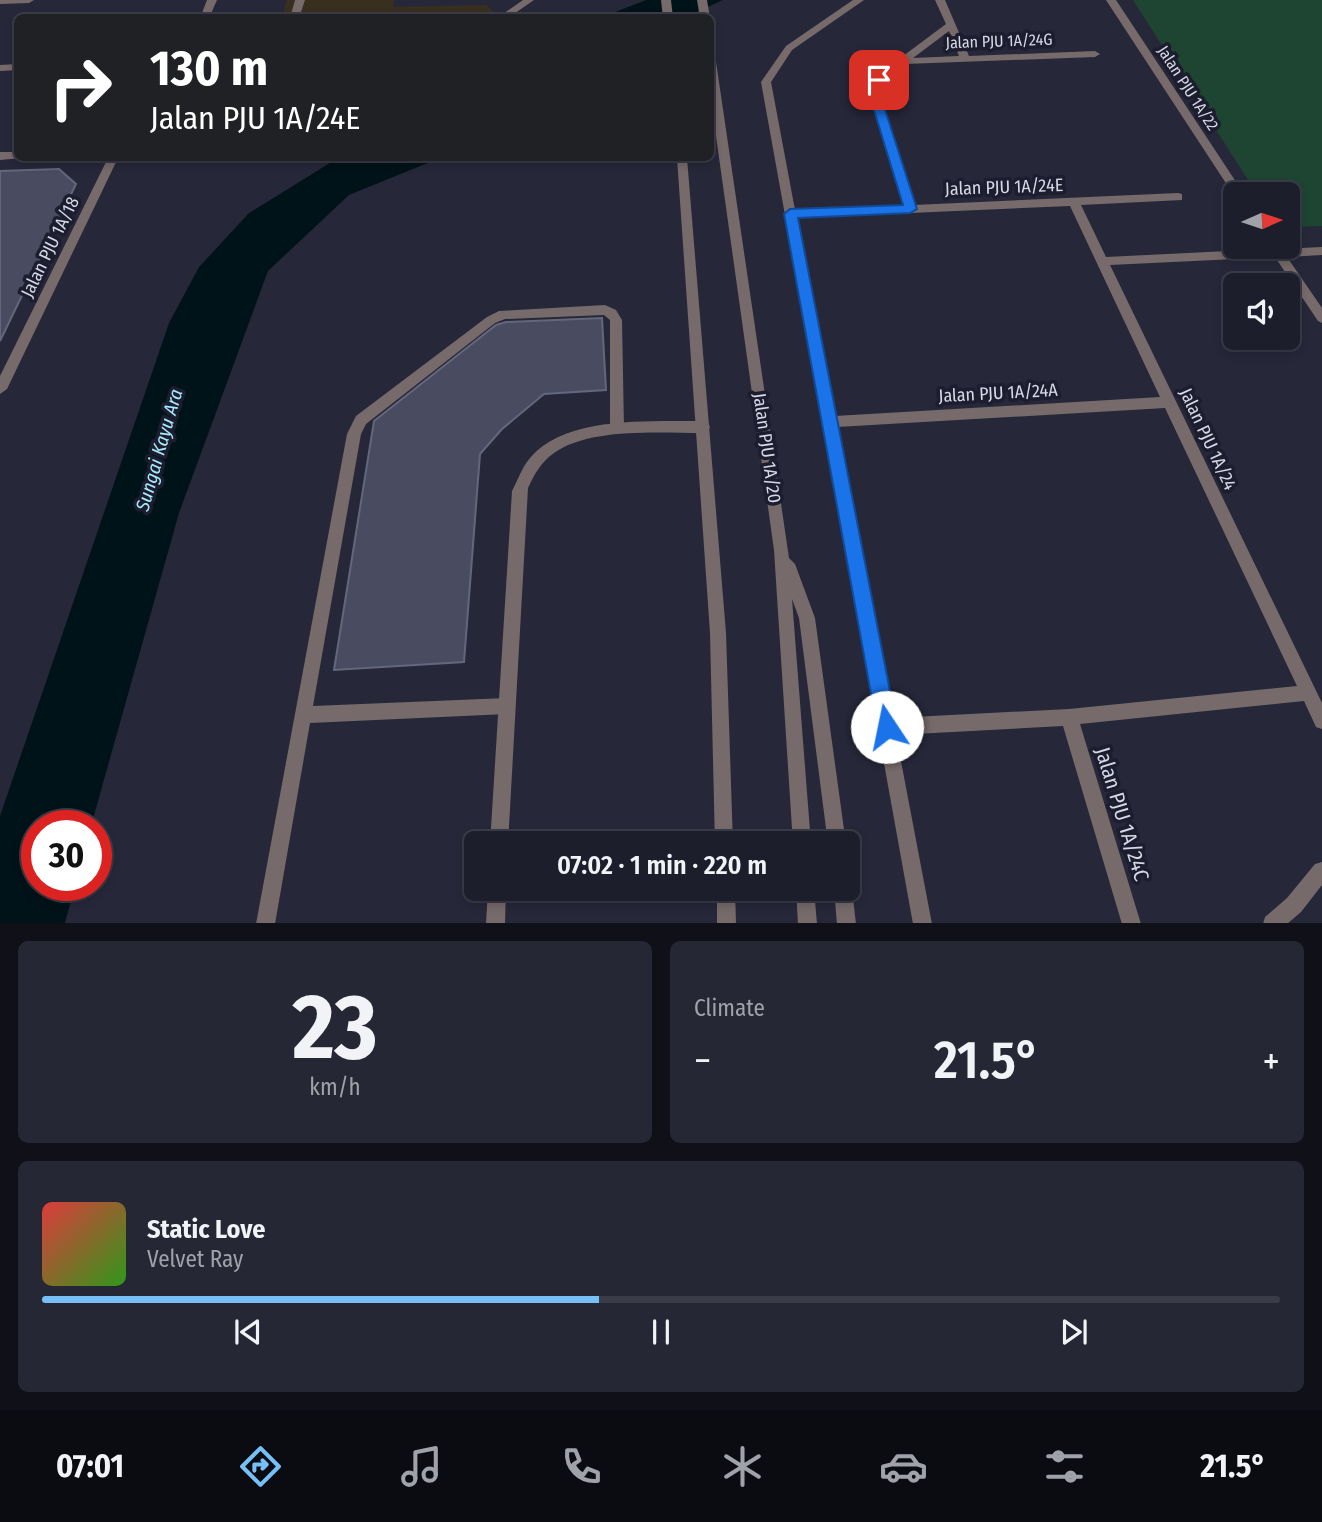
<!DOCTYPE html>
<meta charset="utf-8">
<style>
:root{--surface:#1c1e2c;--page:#252734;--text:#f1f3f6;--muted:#a0a2a9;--line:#3a3c48;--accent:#76c0f7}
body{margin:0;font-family:"Fira Sans Condensed",sans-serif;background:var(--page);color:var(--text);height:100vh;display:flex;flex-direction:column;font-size:26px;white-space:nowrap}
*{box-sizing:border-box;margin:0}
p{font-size:23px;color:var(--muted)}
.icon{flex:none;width:38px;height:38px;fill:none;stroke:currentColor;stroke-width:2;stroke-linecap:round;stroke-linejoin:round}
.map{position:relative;height:923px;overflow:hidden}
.details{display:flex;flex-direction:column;gap:18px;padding:18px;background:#0f1018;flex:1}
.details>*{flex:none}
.guide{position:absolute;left:14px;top:14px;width:700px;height:147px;border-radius:10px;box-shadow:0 4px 10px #0003,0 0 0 2px var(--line);background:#202124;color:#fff;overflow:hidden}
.needle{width:46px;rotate:87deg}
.tools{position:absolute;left:1223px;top:182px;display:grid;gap:14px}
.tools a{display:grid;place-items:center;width:77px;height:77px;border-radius:10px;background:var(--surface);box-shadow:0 4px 10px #0003,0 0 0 2px var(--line);font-size:35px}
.speed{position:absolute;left:21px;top:810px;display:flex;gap:14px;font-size:35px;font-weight:700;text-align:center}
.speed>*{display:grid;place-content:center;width:91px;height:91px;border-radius:50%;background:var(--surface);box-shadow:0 4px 10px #0003,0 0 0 2px var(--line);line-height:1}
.speed .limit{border:10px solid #d22;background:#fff;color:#111}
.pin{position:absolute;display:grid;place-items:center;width:60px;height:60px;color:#fff;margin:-30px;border-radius:14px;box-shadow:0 4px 10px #0006}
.me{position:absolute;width:77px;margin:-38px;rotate:349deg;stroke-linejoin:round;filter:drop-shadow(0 0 5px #0008)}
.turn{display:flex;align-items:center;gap:24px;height:147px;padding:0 21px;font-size:32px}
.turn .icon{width:91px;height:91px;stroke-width:2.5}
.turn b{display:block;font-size:49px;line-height:60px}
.big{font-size:52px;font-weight:600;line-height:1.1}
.details .card{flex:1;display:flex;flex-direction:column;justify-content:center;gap:10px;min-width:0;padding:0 24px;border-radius:10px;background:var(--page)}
.details .dial{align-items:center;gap:0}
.dial b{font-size:91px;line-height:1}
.song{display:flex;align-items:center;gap:21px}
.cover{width:84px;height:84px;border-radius:10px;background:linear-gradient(135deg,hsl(0 70% 55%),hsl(110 70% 35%))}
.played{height:7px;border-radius:4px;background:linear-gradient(90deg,var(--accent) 45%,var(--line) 45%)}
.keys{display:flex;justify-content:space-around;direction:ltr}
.heat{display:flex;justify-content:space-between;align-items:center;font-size:38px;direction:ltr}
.details .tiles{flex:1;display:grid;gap:18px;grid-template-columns:1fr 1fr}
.card:last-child{grid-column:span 2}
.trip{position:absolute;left:464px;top:831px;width:396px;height:70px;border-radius:10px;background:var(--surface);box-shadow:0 4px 10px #0003,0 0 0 2px var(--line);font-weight:600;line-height:70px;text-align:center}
.tabs{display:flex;height:112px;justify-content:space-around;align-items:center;background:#0b0c12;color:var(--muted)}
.tabs .icon{width:49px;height:49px}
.tabs .current{color:var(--accent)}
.tabs b{font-size:32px;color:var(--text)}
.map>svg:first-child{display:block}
.commercial{fill:#392f1f}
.green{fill:#1d4531}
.water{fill:#001318}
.building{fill:#494c60;stroke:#64677c;stroke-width:2}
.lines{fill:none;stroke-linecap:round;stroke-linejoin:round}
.service{fill:#766b6a;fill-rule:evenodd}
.minor{fill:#766b6a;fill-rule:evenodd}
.tertiary{fill:#766b6a;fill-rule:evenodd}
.route{fill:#1a73e8;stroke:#114b97;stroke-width:2}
.labels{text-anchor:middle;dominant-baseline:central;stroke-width:7;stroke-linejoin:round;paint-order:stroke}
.far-street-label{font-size:16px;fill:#d6d8e4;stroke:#1c1e30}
.street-label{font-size:18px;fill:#d6d8e4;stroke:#1c1e30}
.water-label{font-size:19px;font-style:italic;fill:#a8ebfb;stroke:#1c1e30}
.near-street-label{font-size:21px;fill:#d6d8e4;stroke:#1c1e30}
</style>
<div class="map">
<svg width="1322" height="924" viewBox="0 0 1322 924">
<rect width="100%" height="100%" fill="#26283a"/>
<path class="commercial" d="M287,0H394L393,7L486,5L499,17L281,18Z"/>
<path class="green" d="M1133,0H1322V226L1288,227V194H1257Z"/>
<g class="water">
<path d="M646,0H723L685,17L600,18Z"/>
<path d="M338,158H440L349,195L268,271L179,513L91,826H37V886H75L65,923H0V816L169,323L199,267L249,213Z"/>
</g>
<g class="building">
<path d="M59,169L76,184L0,341V171Z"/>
<path d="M602,318L606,390L544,394L502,429L480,454L464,662L334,670L374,421L496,325L506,322Z"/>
</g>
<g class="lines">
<g class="service">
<path d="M295,0H305L299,18H290Z"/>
<path d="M523,0H534L508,18H497Z"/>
<path d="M18,64V70L0,71V65Z"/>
<path d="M605,305L616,310L622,320L624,429L622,433H612L610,429V320L604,315L505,319L495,323L366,424L361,434L313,706L507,698L513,700L515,706L513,712L507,714L310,723L275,924H256L347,434L356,416L487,317L499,311Z"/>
</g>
<g class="minor">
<path d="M0,0H34L29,3L0,4Z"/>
<path d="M207,0H217L209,18H200Z"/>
<path d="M853,0H864L792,50L771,82L795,210L903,205L873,108L871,87L883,71L946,24L935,0H945L969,56L1095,51L1100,54L1095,57L905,64L889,75L881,87L883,108L914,205L1178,193L1182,194V200L1081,205L1106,257L1269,249L1268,247L1281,249L1322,247V255L1287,257L1322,308V323L1318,321L1275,257L1110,265L1322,703V729L1316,727L1304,701L1080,724L1141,924H1122L1063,726L896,735L932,924H913L761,82L786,46ZM949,31L959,56L913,58ZM1070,206L1160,397L835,416L797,218ZM1165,408L1297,686L1069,709L893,718L837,427Z"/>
<path d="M1106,0H1116L1244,194H1236L1235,197Z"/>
<path d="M0,152H18V158H22L0,160Z"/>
<path d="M108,158H118L7,389L0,394V376Z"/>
<path d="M703,421L708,423L710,427L708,431L703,433C660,433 590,427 554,453C541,462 534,475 528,488L508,844H490L512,491L514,487C519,477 523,466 530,458C566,415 652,422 703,421Z"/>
<path d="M1322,862V885L1301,912L1287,924H1263L1265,917L1287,898L1315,864Z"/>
<path d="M488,889H506L505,924H486Z"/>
</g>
<g class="tertiary">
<path d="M661,0H671L673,18H663Z"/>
<path d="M697,0H707L710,18H700Z"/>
<path d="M710,52L715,55L789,558L795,564L815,618L846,844H828L799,618L792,599L811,844H793L774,550L710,93Z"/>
<path d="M677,158H687L726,633L733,844H715L710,633Z"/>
<path d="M847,881L852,889L856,924H837L834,889H847Z"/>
<path d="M717,889H735L736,924H717Z"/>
<path d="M796,889H814L817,924H798Z"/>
</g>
</g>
<path class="route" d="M879,76L885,80L881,97L917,209L910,213L798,218L897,727L894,733L887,736L880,733L877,727L784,214L790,209L903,205L870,97L874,80Z"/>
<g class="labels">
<g class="far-street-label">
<text transform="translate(999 41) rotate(-2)">Jalan PJU 1A/24G</text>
<text transform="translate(1188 88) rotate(57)">Jalan PJU 1A/22</text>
</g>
<g class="street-label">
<text transform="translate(1004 187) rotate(-2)">Jalan PJU 1A/24E</text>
<text transform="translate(50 247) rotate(-64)">Jalan PJU 1A/18</text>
<text transform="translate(998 393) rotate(-3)">Jalan PJU 1A/24A</text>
<text transform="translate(1208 439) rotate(65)">Jalan PJU 1A/24</text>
<text transform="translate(767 448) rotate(82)">Jalan PJU 1A/20</text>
</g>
<g class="water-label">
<text transform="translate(159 450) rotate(-74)">Sungai Kayu Ara</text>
</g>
<g class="near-street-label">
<text transform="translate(1122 814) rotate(73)">Jalan PJU 1A/24C</text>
</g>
</g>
</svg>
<div class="tools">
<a><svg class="needle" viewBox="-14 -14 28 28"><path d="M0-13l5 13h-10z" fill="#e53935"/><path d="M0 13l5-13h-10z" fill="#a0a2a9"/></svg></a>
<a><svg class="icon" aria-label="sound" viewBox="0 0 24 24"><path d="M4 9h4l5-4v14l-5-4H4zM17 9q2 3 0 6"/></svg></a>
</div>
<div class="speed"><div class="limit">30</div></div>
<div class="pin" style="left:879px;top:80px;background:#d93025"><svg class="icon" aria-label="arrive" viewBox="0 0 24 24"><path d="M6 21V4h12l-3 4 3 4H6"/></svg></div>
<svg class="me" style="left:887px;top:727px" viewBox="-20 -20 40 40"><circle r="19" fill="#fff"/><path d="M0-13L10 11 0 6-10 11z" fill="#1a73e8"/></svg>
<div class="trip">07:02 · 1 min · 220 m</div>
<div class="guide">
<div class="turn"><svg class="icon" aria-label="right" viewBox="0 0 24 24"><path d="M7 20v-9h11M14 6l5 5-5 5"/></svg><div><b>130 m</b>Jalan PJU 1A/24E</div></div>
</div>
</div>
<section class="details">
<div class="tiles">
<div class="card dial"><b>23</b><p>km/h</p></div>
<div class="card"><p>Climate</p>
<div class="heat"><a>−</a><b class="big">21.5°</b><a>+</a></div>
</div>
<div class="card">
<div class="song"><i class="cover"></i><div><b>Static Love</b><p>Velvet Ray</p></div></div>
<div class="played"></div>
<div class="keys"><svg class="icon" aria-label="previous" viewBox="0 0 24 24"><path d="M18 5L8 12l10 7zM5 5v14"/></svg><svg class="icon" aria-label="pause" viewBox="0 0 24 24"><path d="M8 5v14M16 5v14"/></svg><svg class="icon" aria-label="next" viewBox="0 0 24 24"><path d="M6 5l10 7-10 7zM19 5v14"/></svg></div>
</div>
</div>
</section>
<nav class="tabs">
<b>07:01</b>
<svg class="icon current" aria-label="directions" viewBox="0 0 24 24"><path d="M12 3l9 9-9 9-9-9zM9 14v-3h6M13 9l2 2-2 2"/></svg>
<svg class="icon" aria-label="music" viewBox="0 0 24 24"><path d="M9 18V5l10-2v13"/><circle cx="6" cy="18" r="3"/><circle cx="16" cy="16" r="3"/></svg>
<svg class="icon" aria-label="phone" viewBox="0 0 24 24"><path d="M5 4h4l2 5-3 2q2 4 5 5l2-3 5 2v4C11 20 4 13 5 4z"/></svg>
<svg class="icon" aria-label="climate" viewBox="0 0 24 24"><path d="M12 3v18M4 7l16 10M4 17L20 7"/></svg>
<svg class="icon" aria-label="car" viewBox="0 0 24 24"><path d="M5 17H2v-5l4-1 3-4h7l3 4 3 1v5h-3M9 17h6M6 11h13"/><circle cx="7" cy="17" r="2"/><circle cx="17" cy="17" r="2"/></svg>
<svg class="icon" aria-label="filters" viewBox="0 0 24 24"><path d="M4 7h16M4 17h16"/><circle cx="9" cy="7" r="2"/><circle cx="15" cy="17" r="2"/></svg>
<b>21.5°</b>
</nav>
